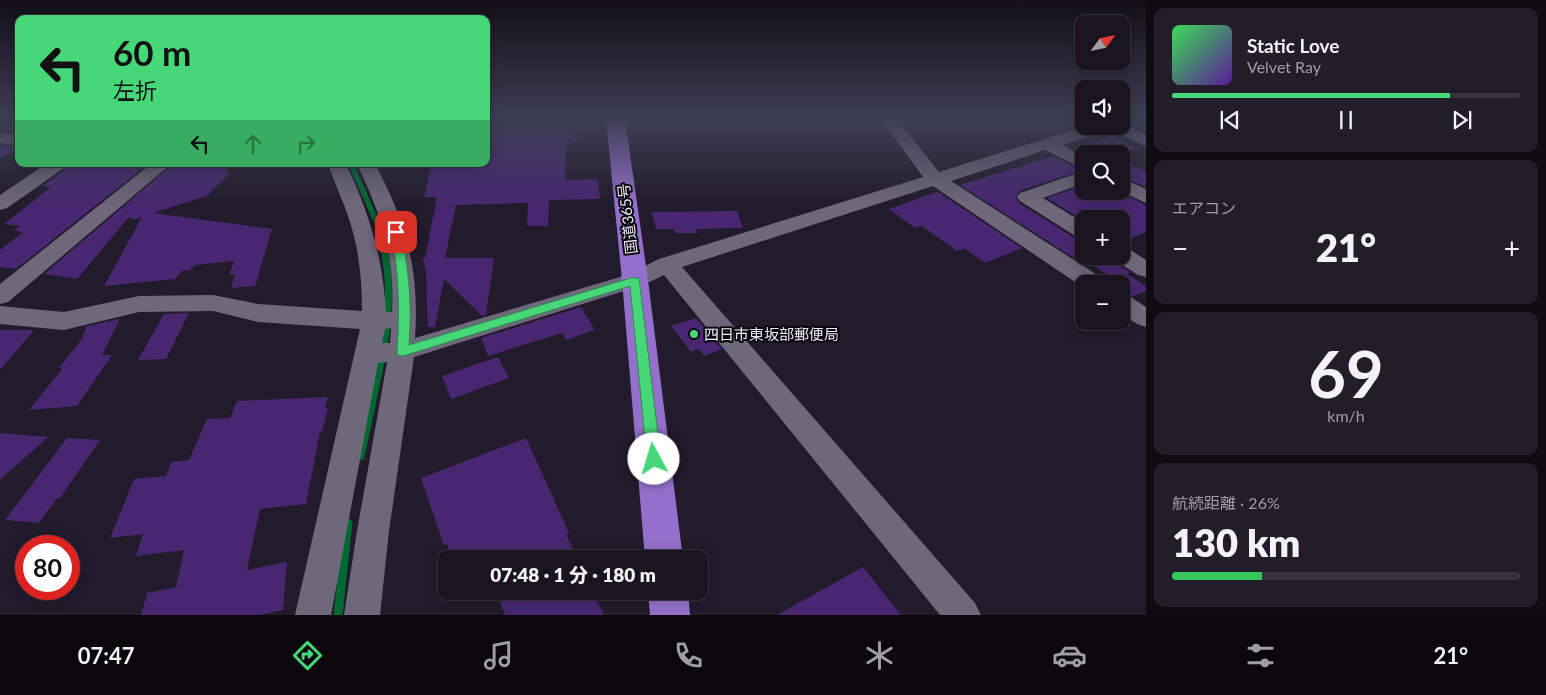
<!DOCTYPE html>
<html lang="ja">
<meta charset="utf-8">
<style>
:root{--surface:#191420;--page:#221d29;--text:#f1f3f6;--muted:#9f9ea5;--line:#37333e;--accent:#46d779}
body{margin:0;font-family:Lato,"Noto Sans JP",sans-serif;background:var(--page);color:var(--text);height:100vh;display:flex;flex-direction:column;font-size:19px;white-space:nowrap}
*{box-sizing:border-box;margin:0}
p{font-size:16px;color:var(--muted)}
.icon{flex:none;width:28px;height:28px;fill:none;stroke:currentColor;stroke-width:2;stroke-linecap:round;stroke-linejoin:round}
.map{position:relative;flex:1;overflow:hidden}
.details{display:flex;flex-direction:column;gap:8px;padding:8px;background:#0e0b12;width:400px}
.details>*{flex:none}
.hud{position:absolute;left:15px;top:15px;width:475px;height:152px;border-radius:10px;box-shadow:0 2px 12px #0003,0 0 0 1px var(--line);background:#46d779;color:#111;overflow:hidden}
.needle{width:32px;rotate:57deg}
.buttons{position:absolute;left:1075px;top:15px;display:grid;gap:10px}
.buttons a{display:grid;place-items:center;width:55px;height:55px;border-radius:10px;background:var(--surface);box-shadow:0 2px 12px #0003,0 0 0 1px var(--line);font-size:25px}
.speed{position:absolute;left:15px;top:535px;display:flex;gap:10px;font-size:25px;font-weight:700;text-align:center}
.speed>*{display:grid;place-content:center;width:65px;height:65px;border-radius:50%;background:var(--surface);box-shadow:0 2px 12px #0003,0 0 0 1px var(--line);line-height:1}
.speed .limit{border:8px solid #d22;background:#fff;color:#111}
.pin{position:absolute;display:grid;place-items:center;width:42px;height:42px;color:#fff;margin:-21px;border-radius:10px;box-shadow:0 2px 8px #0006}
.me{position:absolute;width:55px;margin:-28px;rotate:354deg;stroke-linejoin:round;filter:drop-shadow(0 0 4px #0008)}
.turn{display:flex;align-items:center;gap:18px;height:105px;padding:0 15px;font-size:22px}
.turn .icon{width:65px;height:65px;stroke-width:2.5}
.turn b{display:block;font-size:35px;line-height:42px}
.lanes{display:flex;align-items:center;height:48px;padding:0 15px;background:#0003;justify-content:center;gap:25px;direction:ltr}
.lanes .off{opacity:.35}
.big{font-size:38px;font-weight:800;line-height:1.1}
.details .card{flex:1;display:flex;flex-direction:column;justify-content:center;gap:8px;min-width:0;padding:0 18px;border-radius:10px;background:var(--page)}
.details .dial{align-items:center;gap:0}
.dial b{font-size:65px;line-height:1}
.song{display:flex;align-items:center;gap:15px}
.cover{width:60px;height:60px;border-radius:8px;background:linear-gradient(135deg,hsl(130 70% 55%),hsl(270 70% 35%))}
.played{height:5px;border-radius:2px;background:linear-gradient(90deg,var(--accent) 80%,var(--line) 80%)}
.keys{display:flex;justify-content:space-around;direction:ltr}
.heat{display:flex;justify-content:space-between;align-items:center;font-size:28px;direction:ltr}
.charge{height:8px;border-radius:4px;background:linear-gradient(90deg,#34c759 26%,var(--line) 0)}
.trip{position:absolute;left:438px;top:550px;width:270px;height:50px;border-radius:10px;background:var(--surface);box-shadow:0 2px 12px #0003,0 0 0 1px var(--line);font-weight:800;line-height:50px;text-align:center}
.menu{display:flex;height:80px;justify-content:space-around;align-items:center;background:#0a080d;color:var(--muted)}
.menu .icon{width:35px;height:35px}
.menu .active{color:var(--accent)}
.menu b{font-size:22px;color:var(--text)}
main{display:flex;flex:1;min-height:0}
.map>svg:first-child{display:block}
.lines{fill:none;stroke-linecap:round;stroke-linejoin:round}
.stream-far2{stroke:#006831;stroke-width:5.5}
.stream-far1{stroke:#006831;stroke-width:7}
.stream{stroke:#006831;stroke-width:9}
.building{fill:#482770}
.street{fill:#6e687b;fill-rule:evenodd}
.highway{fill:#946fcb;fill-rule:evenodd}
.route{fill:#46d779;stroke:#2e8c4f}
.poi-dot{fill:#46d779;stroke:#09070e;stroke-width:2}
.labels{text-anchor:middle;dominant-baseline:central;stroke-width:4;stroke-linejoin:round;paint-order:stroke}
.street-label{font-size:15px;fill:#efebf6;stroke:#09070e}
.poi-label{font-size:15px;fill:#efebf6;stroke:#09070e;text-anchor:start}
</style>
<main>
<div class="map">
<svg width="1146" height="615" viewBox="0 0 1146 615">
<rect width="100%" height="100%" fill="#211b2b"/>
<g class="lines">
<path class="stream-far2" d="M351,164L378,225L383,246"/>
<path class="stream-far1" d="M371,408C384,353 396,300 383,244"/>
<g class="stream">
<path d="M360,456L371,406"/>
<path d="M338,615L348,523"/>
</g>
</g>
<g class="building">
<path d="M486,129H565L582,137L566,147L565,180L598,179L600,199L549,200L548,226H527L528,203L456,205L445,258H494L486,315L482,316L444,279L435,327H428L426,274L423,258H425L437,197H424L431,167L486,165Z"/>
<path d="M1113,136L1136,148L1121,154L1084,155L1074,149Z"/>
<path d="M0,145L19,147V148L0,159Z"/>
<path d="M1121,154L1130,158L1124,161L1146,172V187L1121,176Z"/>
<path d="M1053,156L1082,170L1019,191L1016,198L1019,203L1076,239L1084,240V256H1110L1112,261L1130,272L1127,274L1146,286V291L1133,296L1123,293L1121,291V277L1115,279L1081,258L1077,260L960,185Z"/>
<path d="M69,164H148L16,269L0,267V250L23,232L14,231L20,226L4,224L51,187L42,186L65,170Z"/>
<path d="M173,164H223L229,174L207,196L153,213L272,229L255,286L231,288L235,274L229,275L234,261L195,265L189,271L183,270L175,279L104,286L142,217L133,220L129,217L77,279L44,274Z"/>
<path d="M1084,185V191H1118L1146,205V232L1121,242V219H1084V221L1047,198Z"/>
<path d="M936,192H938L1022,248L985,263L964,248L957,251L922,226L915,228L889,209Z"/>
<path d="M737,211L743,228L696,229L697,233H675L674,229H656L652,212Z"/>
<path d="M581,307L595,330L566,340L562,333L488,356L481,338Z"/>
<path d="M189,313L166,359L138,360L164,314Z"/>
<path d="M696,318L722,349L704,356L699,349L691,352L671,326Z"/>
<path d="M120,319L102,355H112L77,406L29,410L62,369L59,368L81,340L87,326Z"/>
<path d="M0,330H34L0,370Z"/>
<path d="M498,357L509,378L451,399L442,376Z"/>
<path d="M328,397L325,408H328L322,432H320L306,504L260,509L247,570L287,562L283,610L259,615H141L147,593L176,587L184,550L136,556L143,534L110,538L134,479L166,476L171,462L189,460L207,419L230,418L237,401Z"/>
<path d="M0,433L48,437L0,480Z"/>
<path d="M67,438L100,440L60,498H57L39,523L5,520Z"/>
<path d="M526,438L569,533L566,534L577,559H452L447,544L444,546L421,478Z"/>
<path d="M863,567L901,615H777Z"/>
<path d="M496,591H592L604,615H505Z"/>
</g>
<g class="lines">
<g class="street">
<path d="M881,119H897L939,172L1086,126H1121V123L1146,134V146L1109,130L1062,145L1084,157V169L1045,150L951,181L1102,278L1105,284H1084V288L933,186L682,267L975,603L981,615H940L664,275L643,285L414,357L389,531L380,615H344L357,531L387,362L378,363L331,615H295L360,329L258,322L213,311L139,312L64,330L0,324V306L64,312L139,296L213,295L258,304L362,311C362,279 359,249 349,219C343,200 334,182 328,164H346C369,212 383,258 386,312H392C395,256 381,214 357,164H375C406,221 420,272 415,338L627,275L659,259L923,177ZM391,328L390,343H382L385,329Z"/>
<path d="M0,133L19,135V145L0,143Z"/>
<path d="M46,164H67L64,168L7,208L0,210V195Z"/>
<path d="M151,164H171L8,302L0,304V284Z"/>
<path d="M1084,171V183L1043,198L1084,223V238L1077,237L1020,201L1017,197L1020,193Z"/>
<path d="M1121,178L1146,189V203L1120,191Z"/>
<path d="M1121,247L1129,249L1146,260V277L1138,275L1113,259L1112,256H1121Z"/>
<path d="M1121,294L1129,296L1146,307V327L1137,324L1121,313Z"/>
</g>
<g class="highway">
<path d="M606,119H625L648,280L683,559H645L622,280Z"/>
<path d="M648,591H688L690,615H650Z"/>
</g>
</g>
<linearGradient id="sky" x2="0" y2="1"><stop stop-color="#120f18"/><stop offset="0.58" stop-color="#3d3f55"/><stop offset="1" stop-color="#3d3f55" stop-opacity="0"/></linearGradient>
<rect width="1146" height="205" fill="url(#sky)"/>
<path class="route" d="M392,229H396L401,232C409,269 412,306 409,345L631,278H639L661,459L659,464L654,466L649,464L647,459L630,286L403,356L398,355L397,352C400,311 399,272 391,232Z"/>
<circle class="poi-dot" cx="694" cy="334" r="5"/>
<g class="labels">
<g class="street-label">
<text transform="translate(627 219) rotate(-97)">国道365号</text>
</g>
<g class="poi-label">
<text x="704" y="334">四日市東坂部郵便局</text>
</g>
</g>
</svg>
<div class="buttons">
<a><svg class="needle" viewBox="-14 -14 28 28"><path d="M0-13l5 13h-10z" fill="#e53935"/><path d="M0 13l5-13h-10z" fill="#9f9ea5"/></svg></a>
<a><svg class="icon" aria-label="sound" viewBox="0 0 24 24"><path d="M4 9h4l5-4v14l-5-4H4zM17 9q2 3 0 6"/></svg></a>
<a><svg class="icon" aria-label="search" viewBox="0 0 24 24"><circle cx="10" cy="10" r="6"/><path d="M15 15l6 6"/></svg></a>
<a>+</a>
<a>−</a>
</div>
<div class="speed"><div class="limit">80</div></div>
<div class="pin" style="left:396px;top:232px;background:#d93025"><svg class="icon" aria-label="arrive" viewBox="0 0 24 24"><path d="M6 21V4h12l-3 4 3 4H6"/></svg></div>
<svg class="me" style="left:654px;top:459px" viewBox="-20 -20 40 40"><circle r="19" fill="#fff"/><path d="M0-13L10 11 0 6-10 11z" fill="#46d779"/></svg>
<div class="trip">07:48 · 1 分 · 180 m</div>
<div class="hud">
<div class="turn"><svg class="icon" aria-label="left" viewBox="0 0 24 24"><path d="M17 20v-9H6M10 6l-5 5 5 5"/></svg><div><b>60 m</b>左折</div></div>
<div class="lanes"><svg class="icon" aria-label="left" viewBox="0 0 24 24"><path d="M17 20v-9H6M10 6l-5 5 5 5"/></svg><svg class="icon off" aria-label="ahead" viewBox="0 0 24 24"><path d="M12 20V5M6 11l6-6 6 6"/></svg><svg class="icon off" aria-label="right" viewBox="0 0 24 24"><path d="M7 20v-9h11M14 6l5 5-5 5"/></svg></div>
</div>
</div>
<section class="details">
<div class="card">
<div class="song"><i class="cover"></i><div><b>Static Love</b><p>Velvet Ray</p></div></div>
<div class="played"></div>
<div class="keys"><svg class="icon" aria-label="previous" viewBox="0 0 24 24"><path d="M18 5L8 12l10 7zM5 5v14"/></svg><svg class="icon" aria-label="pause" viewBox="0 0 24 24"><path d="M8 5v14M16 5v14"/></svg><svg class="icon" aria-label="next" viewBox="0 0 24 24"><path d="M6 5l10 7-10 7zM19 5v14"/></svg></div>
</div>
<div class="card"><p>エアコン</p>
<div class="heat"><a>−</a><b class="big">21°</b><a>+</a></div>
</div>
<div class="card dial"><b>69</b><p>km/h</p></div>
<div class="card"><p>航続距離 · 26%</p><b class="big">130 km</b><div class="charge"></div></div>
</section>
</main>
<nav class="menu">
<b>07:47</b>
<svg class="icon active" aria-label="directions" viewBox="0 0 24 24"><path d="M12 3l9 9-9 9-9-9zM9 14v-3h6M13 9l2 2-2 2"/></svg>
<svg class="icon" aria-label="music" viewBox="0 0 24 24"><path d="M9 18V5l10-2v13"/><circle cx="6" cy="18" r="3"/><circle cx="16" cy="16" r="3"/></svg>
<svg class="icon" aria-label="phone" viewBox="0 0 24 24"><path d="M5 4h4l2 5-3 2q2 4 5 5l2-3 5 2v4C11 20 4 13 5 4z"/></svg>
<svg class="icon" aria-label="climate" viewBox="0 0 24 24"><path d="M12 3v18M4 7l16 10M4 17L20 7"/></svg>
<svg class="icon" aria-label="car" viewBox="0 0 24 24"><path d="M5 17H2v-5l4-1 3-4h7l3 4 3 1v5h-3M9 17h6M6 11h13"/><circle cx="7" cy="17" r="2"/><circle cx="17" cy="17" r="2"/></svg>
<svg class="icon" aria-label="filters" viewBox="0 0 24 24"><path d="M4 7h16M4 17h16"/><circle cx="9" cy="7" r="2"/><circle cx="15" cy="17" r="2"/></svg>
<b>21°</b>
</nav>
